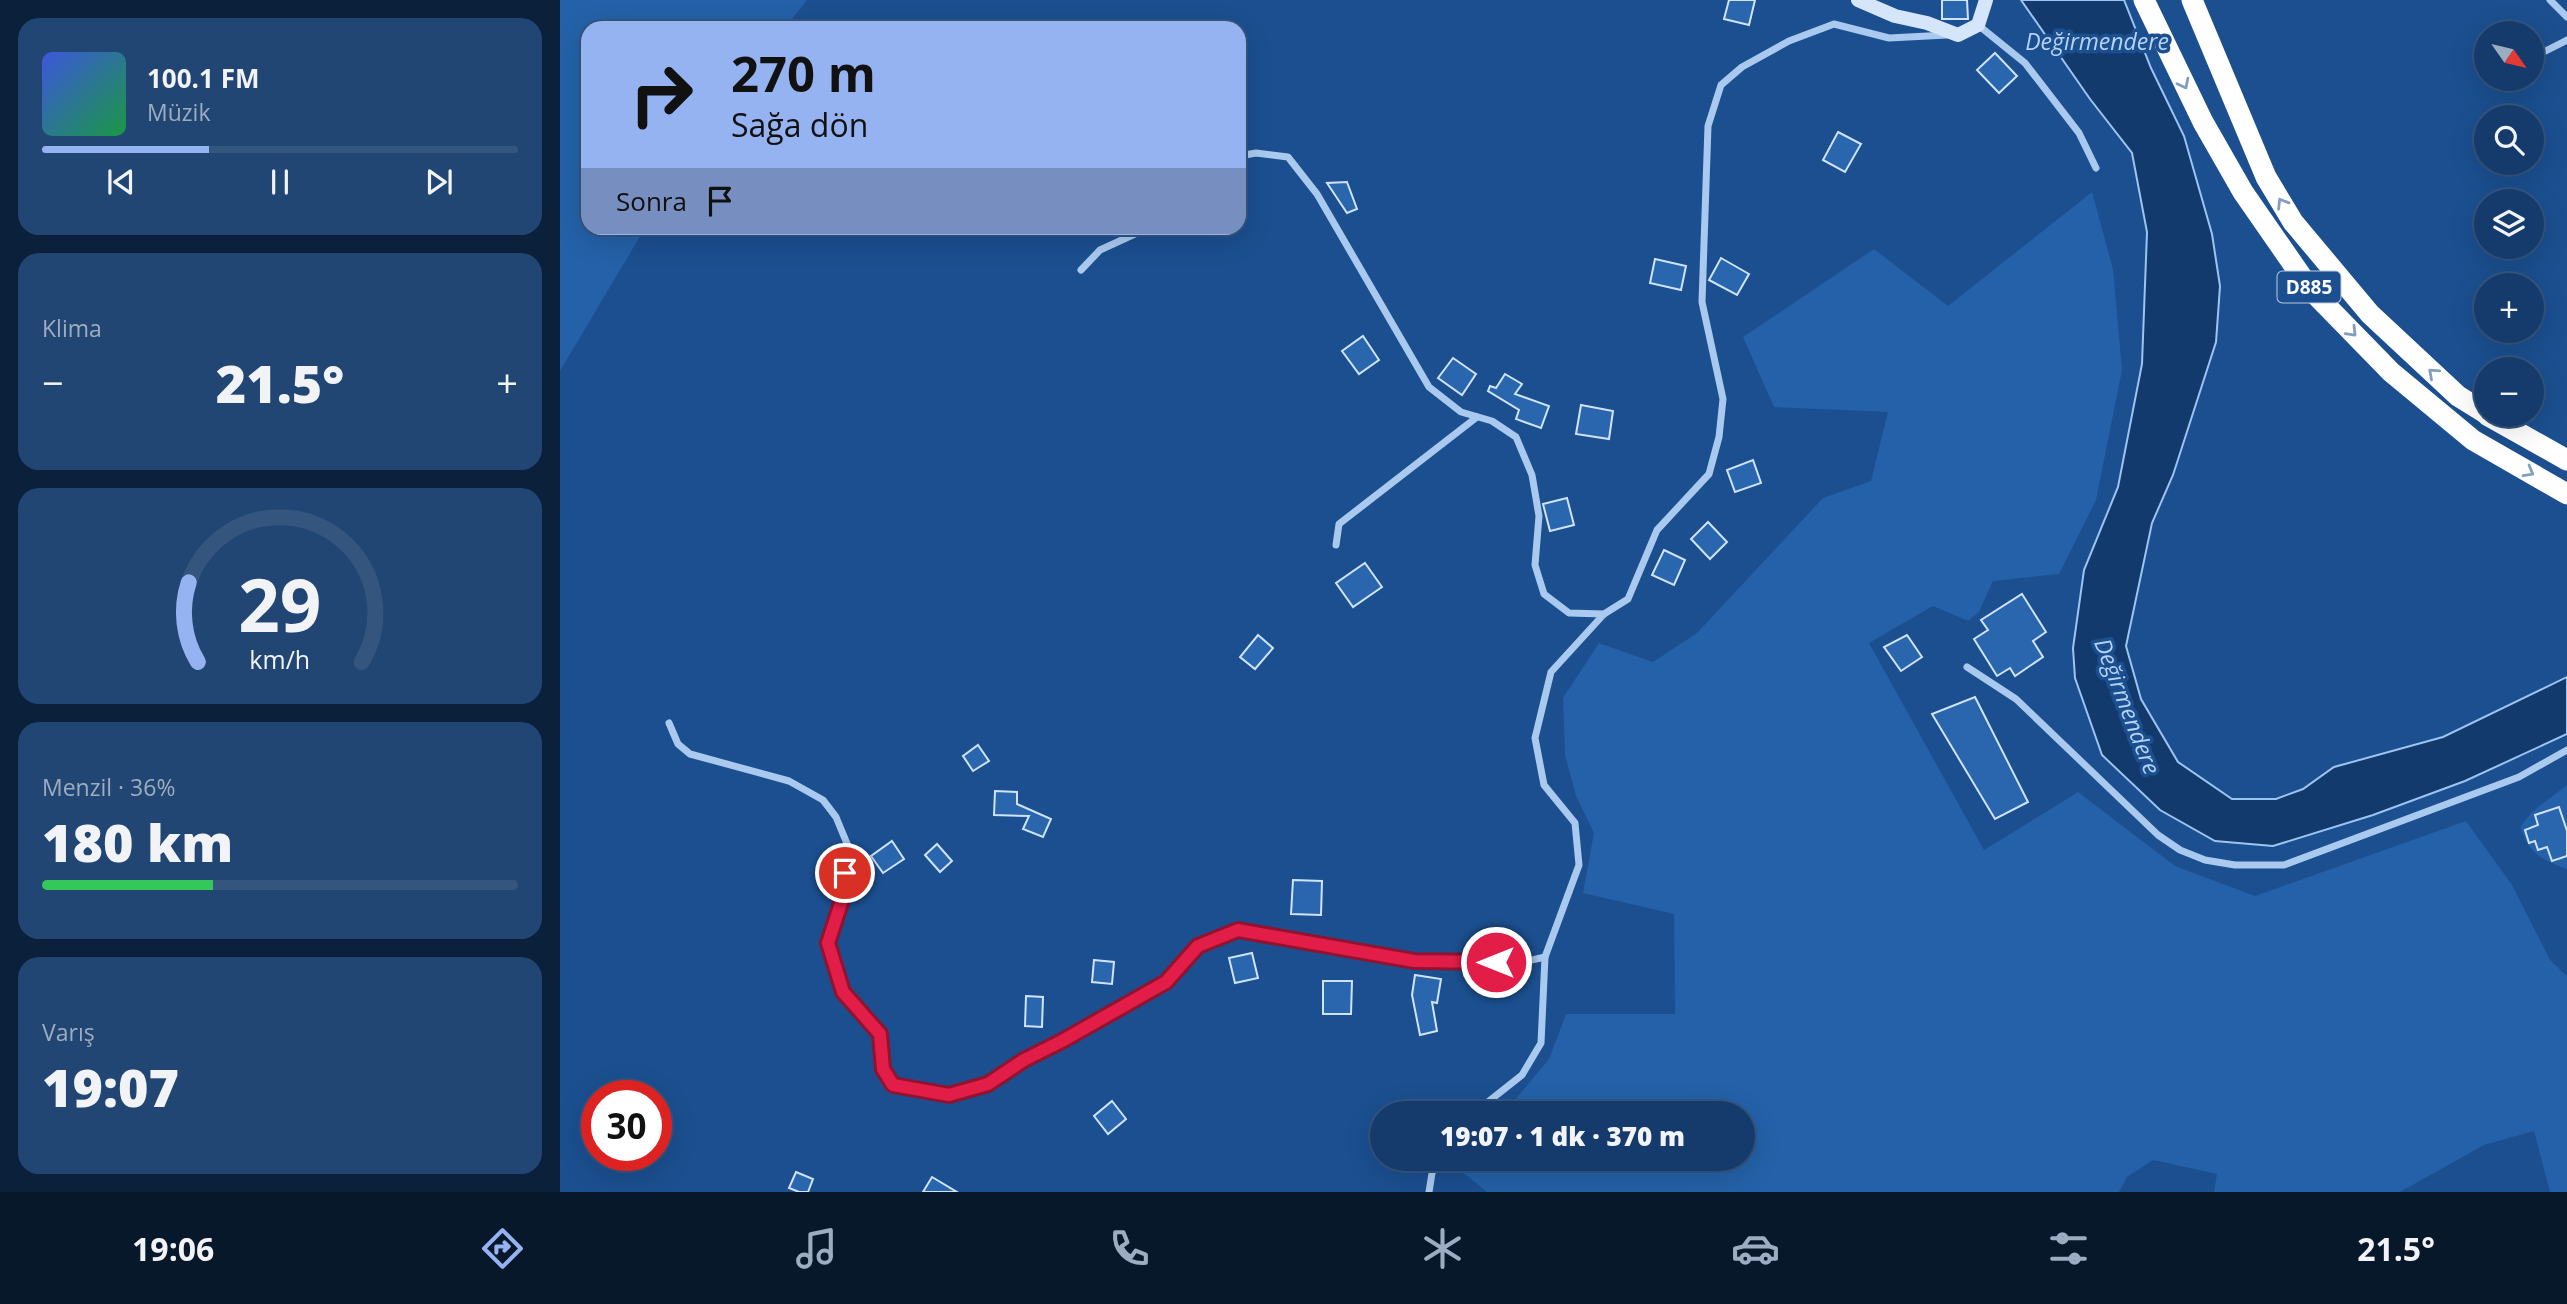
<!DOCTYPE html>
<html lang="tr">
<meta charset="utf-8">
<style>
:root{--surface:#143b6b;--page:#214673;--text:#f1f3f6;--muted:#9dadc1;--line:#33557e;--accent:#95b2f1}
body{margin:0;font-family:"Open Sans",sans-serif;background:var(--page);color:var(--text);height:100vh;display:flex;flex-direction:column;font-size:26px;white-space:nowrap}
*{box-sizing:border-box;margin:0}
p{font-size:23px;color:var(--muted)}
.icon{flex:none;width:38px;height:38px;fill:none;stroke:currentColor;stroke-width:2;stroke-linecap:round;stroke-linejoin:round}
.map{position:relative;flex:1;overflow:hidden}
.drawer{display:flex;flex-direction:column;gap:18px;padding:18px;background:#0b203b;width:560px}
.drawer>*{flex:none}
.hud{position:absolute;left:21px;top:21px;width:665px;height:214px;border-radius:21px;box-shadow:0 7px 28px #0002,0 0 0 2px var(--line);background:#95b2f1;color:#111;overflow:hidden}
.needle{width:46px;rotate:124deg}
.fabs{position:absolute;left:1914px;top:21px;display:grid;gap:14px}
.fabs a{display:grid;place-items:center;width:70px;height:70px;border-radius:50%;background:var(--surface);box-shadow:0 7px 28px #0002,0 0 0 2px var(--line);font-size:35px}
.speed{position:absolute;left:21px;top:1080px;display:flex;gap:14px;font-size:35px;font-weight:700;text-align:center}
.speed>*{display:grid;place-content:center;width:91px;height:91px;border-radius:50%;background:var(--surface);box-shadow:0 7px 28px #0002,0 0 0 2px var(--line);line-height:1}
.speed .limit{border:10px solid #d22;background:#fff;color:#111}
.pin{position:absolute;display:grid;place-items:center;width:60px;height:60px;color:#fff;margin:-30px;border:4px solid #fff;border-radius:50%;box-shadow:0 2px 7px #0007}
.me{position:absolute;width:77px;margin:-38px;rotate:270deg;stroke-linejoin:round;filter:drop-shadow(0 0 5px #0008)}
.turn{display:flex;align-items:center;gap:24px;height:147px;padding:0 35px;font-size:32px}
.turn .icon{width:91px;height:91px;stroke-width:2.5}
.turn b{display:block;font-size:49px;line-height:60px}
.then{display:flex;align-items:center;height:66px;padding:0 35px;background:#0003;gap:14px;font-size:26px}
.big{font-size:52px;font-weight:800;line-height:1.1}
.drawer .widget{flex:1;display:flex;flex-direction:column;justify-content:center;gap:10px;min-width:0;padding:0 24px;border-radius:21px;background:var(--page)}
.drawer .dial{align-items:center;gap:0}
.dial svg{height:182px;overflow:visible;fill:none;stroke:var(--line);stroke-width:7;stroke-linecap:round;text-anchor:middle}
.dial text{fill:var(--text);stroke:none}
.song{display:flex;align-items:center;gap:21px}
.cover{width:84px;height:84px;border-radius:10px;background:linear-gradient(135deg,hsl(230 70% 55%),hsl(140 70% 35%))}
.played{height:7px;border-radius:4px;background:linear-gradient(90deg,var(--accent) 35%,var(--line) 35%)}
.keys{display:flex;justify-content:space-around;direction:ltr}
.heat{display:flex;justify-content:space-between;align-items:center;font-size:38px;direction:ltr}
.charge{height:10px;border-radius:5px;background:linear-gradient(90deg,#34c759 36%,var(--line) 0)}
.trip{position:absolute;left:810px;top:1101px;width:385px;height:70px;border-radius:35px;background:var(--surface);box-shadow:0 7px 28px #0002,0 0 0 2px var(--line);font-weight:800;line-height:70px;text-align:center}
.menu{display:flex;height:112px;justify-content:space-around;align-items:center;background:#08182b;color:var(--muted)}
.menu .icon{width:49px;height:49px}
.menu .on{color:var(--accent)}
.menu b{font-size:32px;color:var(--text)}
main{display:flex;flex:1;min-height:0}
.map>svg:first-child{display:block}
.green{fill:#2461a8}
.water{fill:#123a6d;stroke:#9cc4f0;stroke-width:2}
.building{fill:#2a66ad;stroke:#cfe3fa;stroke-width:2}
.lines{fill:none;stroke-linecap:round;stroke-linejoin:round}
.street{stroke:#a9c9ee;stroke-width:7}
.secondary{stroke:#d6e6fa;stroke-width:14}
.highway{stroke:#fff;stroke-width:21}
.oneway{stroke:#829ec1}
.route-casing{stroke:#92132f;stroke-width:18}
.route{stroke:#e11d48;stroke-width:12}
.labels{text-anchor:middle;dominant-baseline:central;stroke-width:7;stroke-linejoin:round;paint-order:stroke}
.shield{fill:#1b4f8f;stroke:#bbcadd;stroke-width:2}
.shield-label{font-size:19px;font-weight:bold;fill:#fff}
.water-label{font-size:23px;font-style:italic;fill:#b5d3f5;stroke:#1b4f8f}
</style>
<main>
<section class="drawer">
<div class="widget">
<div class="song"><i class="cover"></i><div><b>100.1 FM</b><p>Müzik</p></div></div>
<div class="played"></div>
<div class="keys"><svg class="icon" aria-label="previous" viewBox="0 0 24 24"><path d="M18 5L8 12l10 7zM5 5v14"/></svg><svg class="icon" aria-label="pause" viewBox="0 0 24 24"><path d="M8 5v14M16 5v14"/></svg><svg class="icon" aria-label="next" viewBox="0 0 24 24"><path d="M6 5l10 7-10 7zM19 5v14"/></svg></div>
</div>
<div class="widget"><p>Klima</p>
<div class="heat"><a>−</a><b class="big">21.5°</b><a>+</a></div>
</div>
<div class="widget dial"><svg viewBox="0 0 100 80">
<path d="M14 69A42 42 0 1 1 86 69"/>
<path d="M14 69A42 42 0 0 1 10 34" stroke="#95b2f1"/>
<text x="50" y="56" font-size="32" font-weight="700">29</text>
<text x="50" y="72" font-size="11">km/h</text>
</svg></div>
<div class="widget"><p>Menzil · 36%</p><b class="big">180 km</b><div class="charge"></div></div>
<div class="widget"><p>Varış</p><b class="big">19:07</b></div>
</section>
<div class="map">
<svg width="2007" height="1192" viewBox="0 0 2007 1192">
<rect width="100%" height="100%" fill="#1b4f8f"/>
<g class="green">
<path d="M0,0H247L225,28H28V228H85L0,371Z"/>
<path d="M1532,192L1553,269L1562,370L1536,500L1499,574L1433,581L1419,612L1408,621L1373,606L1309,643L1424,850L1518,792L1615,866L1695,896L1906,821L1952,885L1990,960L2007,976V1192H1990L1974,1131L1924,1145L1840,1192H1654L1657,1174L1593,1160L1567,1177L1559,1192H927L894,1165L899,1159L1183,1158V1113H944L989,1059L1006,1014H1115L1114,914L1023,893L1034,833L1016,796L1005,755L1003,698L1039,643L1093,662L1137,633L1263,498L1311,481L1328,412L1214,407L1183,337L1314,249L1388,306Z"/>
<path d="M2007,785V869C1981,860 1969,853 1960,827L1973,811Z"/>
</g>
<path class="water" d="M1461,0H1564L1591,68L1624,136L1652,234L1660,286L1656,342L1613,475L1592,523L1566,646L1581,699L1618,762L1672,799H1716L1743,789L1774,767L1883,737L2007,677V734L1905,781L1813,815L1713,846L1655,841L1600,810L1542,755L1515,678L1513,648L1524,570L1558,487L1582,364L1587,232L1572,153L1530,99Z"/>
<g class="building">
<path d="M1169,0H1195L1189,25L1164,19Z"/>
<path d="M1382,0H1407L1408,19H1382Z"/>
<path d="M1435,53L1457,76L1439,93L1417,70Z"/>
<path d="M1278,132L1301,144L1285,172L1263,160Z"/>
<path d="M787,182L797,209L787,213L767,183Z"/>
<path d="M1161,258L1189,274L1177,295L1149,280Z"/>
<path d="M1095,259L1126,266L1121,290L1090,283Z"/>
<path d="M803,336L819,360L799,374L782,351Z"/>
<path d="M893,358L916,374L902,395L878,378Z"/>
<path d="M945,374L962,384L955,394L989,406L981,428L956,419L959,410L928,391L930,386L936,388Z"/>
<path d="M1021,405L1053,411L1049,439L1016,434Z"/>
<path d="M1193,460L1201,483L1175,492L1167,470Z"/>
<path d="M1007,498L1014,525L990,531L983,504Z"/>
<path d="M1148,522L1167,542L1150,559L1131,539Z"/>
<path d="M1104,550L1125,560L1114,585L1092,575Z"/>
<path d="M805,563L822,587L793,607L776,583Z"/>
<path d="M1462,594L1486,632L1473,641L1483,657L1455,676L1450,668L1437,676L1414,639L1428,630L1421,620Z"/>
<path d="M698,635L713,648L695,669L680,657Z"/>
<path d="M1347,635L1362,657L1341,671L1324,647Z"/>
<path d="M1415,697L1468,802L1435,819L1372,714Z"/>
<path d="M418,745L429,761L413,771L403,756Z"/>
<path d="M435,791L457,792V804L491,819L483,837L463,829L469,816L434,815Z"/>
<path d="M1999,807L2007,831V856L1992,861L1987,847L1978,850L1975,841L1969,843L1965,830L1978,825L1975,815Z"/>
<path d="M332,841L344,859L323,873L311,856Z"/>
<path d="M377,844L392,861L380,872L365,855Z"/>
<path d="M733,880L762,881L761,915L731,914Z"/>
<path d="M692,953L698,978L675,983L669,958Z"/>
<path d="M534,960L554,962L552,984L532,982Z"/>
<path d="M855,975L881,979L877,1003L872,1002L877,1031L860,1035L852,995Z"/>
<path d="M763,981H792L791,1014H763Z"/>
<path d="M466,996L483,997L482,1027L465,1026Z"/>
<path d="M552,1101L566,1119L548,1134L534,1116Z"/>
<path d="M236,1172L253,1179L248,1192H239L229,1188Z"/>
<path d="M372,1177L397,1192H363Z"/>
</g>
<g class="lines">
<g class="street">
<path d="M1990,0L2007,17"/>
<path d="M1418,25L1465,63L1519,133L1536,168"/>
<path d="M1972,58L2007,40"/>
<path d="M679,156L696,153L728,157L757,194L869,387L901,412L932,421L956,437L972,475L979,516L975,565L984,594L1009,613L1044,614"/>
<path d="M521,270L540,250L588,228"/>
<path d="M776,545L779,524L917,417"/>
<path d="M1407,667L1456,699L1598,835L1620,850L1645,860L1675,865H1724L1959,777L2007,750"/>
<path d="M109,723L118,744L130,754L229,781L263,800L276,817L288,846L282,900L268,943L283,992L320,1034L323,1069L333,1085L389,1095L428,1084L463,1060L502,1041L605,982L638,946L678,930L854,962H963L985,957"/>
<path d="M914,1113L962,1075L981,1043L985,957L1019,865L1015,823L984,785L975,738L991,672L1044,614L1068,599L1097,530L1149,474L1159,437L1163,399L1142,302L1148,126L1161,85L1182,67L1229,41L1274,24L1329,38L1387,35"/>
<path d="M869,1192L872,1173L881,1158"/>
</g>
<path class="secondary" d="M1298,0L1335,16L1367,23L1398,35L1418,25L1426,0"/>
<g class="highway">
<path d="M1584,0L1643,122L1683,192L1751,290L1831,372L1913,440L2007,494"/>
<path d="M1632,0L1706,177L1733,222L1810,314L1898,396L1927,414"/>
<path d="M1927,415L2007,460"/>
</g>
</g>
<defs><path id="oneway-chevron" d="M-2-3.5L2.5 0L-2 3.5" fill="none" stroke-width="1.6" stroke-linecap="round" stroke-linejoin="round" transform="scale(1.75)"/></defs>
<g class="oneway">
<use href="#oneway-chevron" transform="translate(1624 84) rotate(63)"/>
<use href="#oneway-chevron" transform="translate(1722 203) rotate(-121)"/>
<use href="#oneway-chevron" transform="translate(1792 332) rotate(46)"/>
<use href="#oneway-chevron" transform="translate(1873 373) rotate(-138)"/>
<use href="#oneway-chevron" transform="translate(1969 472) rotate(30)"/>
</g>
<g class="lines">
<defs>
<path id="route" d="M285,873L282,900L268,943L283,992L320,1034L323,1069L333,1085L389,1095L428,1084L464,1060L502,1041L606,982L638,946L678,930L854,961L936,962"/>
</defs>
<use href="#route" class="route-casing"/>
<use href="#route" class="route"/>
</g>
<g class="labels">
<rect class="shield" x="1717.5" y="271.5" width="63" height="31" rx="5"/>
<g class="shield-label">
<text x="1749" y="287">D885</text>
</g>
<g class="water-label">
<text x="1537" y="41">Değirmendere</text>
<text transform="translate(1568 706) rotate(69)">Değirmendere</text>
</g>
</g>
</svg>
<div class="fabs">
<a><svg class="needle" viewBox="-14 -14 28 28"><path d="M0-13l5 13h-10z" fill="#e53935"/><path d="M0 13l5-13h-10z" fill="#9dadc1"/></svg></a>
<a><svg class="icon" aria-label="search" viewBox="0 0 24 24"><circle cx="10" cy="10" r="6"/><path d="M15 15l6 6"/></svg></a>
<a><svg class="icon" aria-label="layers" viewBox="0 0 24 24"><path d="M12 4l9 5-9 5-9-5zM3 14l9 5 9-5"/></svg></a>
<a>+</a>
<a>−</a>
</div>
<div class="speed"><div class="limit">30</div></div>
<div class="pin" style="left:285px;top:873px;background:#d93025"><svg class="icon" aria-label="arrive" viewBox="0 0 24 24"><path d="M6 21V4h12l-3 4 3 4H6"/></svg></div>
<svg class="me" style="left:936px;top:962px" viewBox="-20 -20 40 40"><circle r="17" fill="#e11d48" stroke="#fff" stroke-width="3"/><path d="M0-11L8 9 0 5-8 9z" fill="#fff"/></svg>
<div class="trip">19:07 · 1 dk · 370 m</div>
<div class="hud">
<div class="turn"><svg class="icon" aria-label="right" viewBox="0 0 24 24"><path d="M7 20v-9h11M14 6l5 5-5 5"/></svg><div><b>270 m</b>Sağa dön</div></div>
<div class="then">Sonra<svg class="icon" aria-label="arrive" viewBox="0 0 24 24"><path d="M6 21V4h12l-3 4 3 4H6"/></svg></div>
</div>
</div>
</main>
<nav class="menu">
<b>19:06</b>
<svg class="icon on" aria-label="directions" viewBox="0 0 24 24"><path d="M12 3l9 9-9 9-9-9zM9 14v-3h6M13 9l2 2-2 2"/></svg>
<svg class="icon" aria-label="music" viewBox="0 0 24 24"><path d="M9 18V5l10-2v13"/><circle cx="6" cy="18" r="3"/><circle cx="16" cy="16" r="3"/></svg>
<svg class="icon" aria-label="phone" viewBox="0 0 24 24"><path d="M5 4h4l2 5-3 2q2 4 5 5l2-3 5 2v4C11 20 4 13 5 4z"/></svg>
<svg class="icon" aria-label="climate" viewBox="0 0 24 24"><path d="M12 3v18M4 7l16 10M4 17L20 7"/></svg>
<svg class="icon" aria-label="car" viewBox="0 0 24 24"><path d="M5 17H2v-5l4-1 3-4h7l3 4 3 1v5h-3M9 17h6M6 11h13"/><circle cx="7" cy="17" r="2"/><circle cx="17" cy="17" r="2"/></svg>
<svg class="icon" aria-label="filters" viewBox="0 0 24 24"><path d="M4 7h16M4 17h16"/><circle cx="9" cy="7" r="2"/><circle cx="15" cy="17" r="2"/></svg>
<b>21.5°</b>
</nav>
